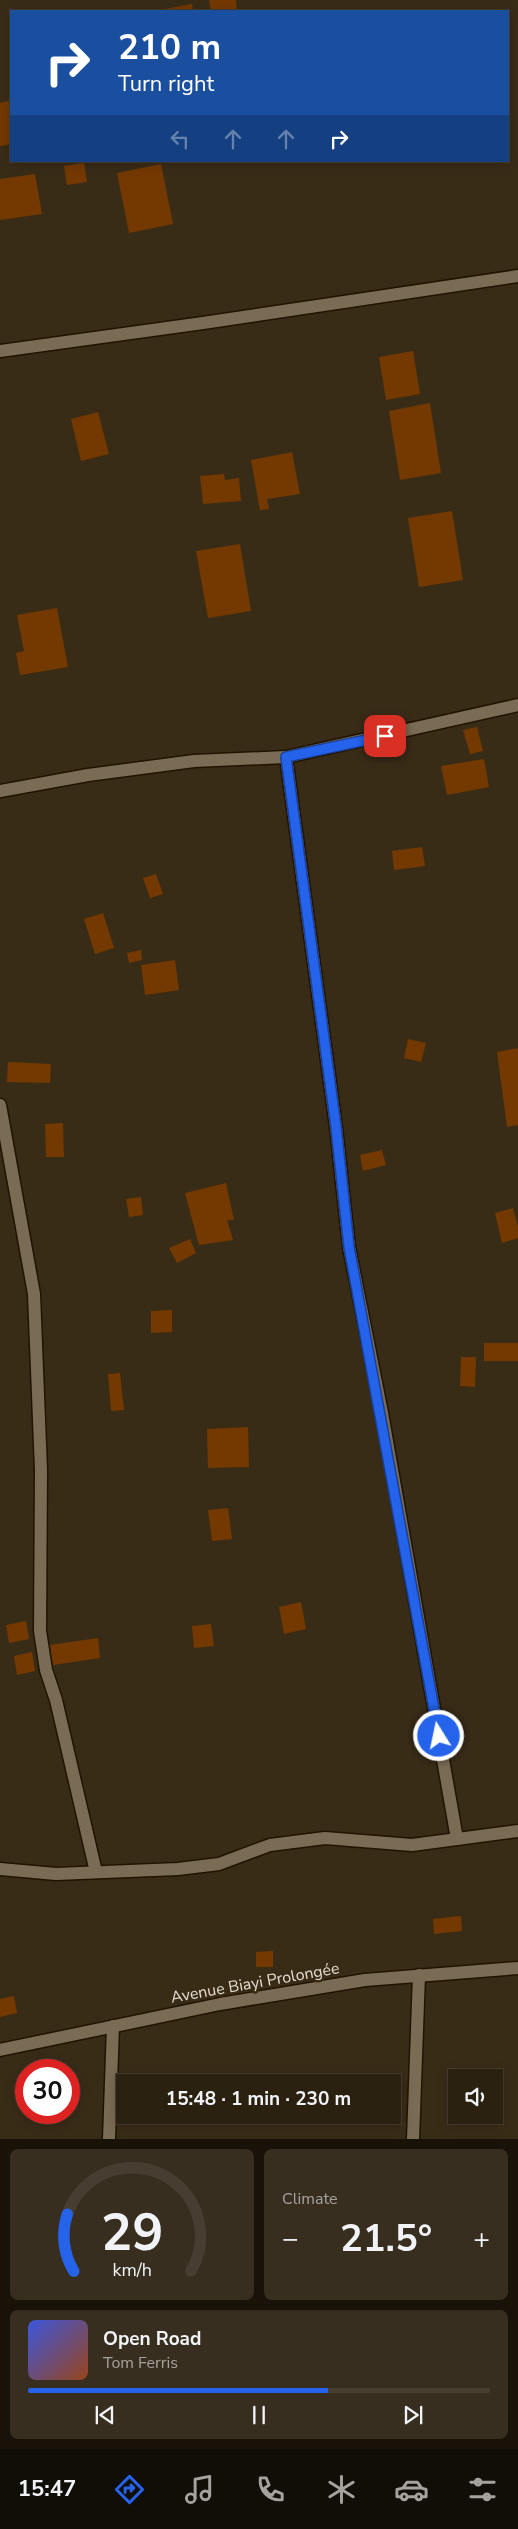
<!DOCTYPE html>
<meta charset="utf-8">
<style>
:root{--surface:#2b2111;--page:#372e1f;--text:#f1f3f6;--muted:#a6a39f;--line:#473e31;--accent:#2563eb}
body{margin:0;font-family:"Nunito Sans",sans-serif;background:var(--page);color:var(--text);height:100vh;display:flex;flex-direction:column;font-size:19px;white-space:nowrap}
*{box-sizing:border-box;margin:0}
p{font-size:16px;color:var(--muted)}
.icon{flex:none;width:28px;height:28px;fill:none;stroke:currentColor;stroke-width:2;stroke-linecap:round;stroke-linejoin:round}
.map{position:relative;height:2139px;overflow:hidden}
.drawer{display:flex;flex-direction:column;gap:10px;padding:10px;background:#181209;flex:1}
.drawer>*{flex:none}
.hud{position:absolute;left:10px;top:10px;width:499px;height:152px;border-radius:0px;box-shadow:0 2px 12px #0003,0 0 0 1px var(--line);background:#1a4fa0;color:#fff;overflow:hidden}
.controls{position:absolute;left:448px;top:2069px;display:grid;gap:10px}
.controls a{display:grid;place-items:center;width:55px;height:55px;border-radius:0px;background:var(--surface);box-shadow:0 2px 12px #0003,0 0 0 1px var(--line);font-size:25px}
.speed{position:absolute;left:15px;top:2059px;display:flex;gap:10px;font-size:25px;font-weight:700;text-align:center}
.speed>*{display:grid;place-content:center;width:65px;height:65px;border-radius:50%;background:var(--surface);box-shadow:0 2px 12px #0003,0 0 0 1px var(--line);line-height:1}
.speed .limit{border:8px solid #d22;background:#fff;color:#111}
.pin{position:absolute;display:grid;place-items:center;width:42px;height:42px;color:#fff;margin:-21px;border-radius:10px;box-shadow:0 2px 8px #0006}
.me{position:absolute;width:55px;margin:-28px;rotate:350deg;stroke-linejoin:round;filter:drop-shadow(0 0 4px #0008)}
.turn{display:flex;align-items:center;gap:18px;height:105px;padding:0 25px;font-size:22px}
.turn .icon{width:65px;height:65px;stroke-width:2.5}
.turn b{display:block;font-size:35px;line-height:42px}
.lanes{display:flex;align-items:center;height:48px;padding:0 25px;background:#0003;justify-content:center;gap:25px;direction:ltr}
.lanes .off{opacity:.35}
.big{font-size:38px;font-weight:700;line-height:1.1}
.drawer .card{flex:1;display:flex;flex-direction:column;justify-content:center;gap:8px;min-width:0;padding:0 18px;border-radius:8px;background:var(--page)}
.drawer .dial{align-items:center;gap:0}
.dial svg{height:130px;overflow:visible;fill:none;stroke:var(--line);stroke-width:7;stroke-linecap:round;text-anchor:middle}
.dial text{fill:var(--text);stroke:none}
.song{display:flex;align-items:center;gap:15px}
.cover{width:60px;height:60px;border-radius:8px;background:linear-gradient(135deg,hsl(230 70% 55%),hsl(20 70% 35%))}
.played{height:5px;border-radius:2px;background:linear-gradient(90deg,var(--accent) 65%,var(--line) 65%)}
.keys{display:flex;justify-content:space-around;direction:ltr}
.heat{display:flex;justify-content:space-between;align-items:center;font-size:28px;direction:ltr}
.drawer .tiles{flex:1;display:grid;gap:10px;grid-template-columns:1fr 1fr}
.card:last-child{grid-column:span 2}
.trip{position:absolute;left:116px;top:2074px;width:285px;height:50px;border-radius:0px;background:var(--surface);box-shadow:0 2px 12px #0003,0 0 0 1px var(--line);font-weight:700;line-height:50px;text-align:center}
.tabs{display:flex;height:80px;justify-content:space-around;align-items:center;background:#110d07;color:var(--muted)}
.tabs .icon{width:35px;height:35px}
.tabs .active{color:var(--accent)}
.tabs b{font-size:22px;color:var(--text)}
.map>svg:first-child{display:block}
.building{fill:#743900}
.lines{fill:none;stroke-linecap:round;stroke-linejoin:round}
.minor-casing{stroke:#201401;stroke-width:15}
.minor{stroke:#7a6b54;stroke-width:12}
.route-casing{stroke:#184099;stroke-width:12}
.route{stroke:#2563eb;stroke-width:9}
.labels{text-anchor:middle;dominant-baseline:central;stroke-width:5;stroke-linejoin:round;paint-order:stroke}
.street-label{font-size:16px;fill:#e4dccf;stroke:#392c17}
</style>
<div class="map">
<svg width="518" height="2139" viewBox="0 0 518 2139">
<rect width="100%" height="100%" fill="#392c17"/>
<g class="building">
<path d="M209,0H236L237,11H211Z"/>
<path d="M192,4L193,11H166L165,9Z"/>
<path d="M11,100V144L0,146V103Z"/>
<path d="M84,163L87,182L67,185L64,166Z"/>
<path d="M161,164L173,224L129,233L117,173Z"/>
<path d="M35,174L42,214L0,220V179Z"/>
<path d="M413,351L420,394L386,400L379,357Z"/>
<path d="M430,403L441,473L400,480L389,411Z"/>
<path d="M98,412L109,454L81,461L71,419Z"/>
<path d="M292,452L300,494L267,499L269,509L260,510L251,460Z"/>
<path d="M224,474L225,480L239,478L241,501L203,504L200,476Z"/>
<path d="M452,511L463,580L419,587L408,518Z"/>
<path d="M240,544L251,611L208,618L196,551Z"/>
<path d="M57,608L68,667L20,675L16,653L24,651L17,615Z"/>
<path d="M477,727L483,751L470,754L463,730Z"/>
<path d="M484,759L489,787L447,795L441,766Z"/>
<path d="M422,847L425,866L394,870L392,851Z"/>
<path d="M156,874L163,894L150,898L143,878Z"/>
<path d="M103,913L114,948L95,954L84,919Z"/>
<path d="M141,950L142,960L129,963L127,953Z"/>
<path d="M175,960L179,990L145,995L141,965Z"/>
<path d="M408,1039L426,1043L421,1062L404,1058Z"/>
<path d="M518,1048V1125L507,1127L497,1052Z"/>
<path d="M8,1062L51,1064L50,1083L7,1082Z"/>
<path d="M63,1123L64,1157H46L45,1124Z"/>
<path d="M382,1150L386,1165L363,1171L360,1155Z"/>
<path d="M226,1183L234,1220H227L233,1240L199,1245L185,1193Z"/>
<path d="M141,1197L143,1215L129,1217L126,1199Z"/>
<path d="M513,1208L518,1227V1238L502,1243L495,1213Z"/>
<path d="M190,1239L196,1253L177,1263L169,1248Z"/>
<path d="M172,1310V1332L151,1333V1311Z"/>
<rect x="484" y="1343" width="34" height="18"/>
<path d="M461,1357H476L475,1387L460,1386Z"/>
<path d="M120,1373L124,1410L111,1411L108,1374Z"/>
<path d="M248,1427L249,1467L208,1468L207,1429Z"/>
<path d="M228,1508L232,1539L212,1541L208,1510Z"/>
<path d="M301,1602L306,1629L284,1634L279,1607Z"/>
<path d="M26,1621L29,1639L9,1643L6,1625Z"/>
<path d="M211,1624L214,1646L194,1648L192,1626Z"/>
<path d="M98,1638L100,1658L53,1665L50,1645Z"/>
<path d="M32,1652L35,1671L17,1675L14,1656Z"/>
<path d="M461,1916L462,1931L434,1934L433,1919Z"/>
<path d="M273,1951V1967H256V1952Z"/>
<path d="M14,1996L17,2013L0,2017V1999Z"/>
</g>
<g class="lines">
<defs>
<g id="minor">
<path d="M0,351L203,323L518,276"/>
<path d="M286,757L336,1127L349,1247L382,1413L457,1839"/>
<path d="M0,791L88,775L194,761L286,757L518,705"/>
<path d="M0,1105L34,1294L41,1470L40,1631L46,1670L56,1700L96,1872"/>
<path d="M0,1869L56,1874L178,1869L219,1864L270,1845L325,1838L412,1845L518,1831"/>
<path d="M0,2050L220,2004L365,1980L518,1968"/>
<path d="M109,2139L113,2026"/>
<path d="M413,2139L419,1975"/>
</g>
</defs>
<use href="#minor" class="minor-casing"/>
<use href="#minor" class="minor"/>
</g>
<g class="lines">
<defs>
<path id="route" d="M385,736L286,757L336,1127L349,1247L439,1736"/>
</defs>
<use href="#route" class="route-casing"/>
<use href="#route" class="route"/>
</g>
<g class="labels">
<g class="street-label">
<text transform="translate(255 1983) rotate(-10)">Avenue Biayi Prolongée</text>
</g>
</g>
</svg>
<div class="controls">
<a><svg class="icon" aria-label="sound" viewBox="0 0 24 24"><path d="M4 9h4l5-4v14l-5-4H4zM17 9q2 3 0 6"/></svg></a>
</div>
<div class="speed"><div class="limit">30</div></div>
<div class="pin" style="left:385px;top:736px;background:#d93025"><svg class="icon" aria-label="arrive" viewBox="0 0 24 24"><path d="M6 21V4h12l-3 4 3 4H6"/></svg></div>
<svg class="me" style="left:439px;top:1736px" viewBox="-20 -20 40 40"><circle r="17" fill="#2563eb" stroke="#fff" stroke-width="3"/><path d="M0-11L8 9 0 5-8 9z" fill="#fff"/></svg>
<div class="trip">15:48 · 1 min · 230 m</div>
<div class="hud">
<div class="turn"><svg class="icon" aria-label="right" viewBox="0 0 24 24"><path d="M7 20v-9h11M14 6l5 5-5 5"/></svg><div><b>210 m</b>Turn right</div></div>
<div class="lanes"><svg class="icon off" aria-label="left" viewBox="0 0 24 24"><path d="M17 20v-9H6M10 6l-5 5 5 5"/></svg><svg class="icon off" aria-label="ahead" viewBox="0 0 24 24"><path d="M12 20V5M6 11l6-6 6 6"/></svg><svg class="icon off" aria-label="ahead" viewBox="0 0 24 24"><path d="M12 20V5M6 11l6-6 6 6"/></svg><svg class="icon" aria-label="right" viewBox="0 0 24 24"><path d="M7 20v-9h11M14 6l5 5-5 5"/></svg></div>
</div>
</div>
<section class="drawer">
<div class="tiles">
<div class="card dial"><svg viewBox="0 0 100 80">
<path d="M14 69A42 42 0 1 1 86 69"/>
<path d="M14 69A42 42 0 0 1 10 34" stroke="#2563eb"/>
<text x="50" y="56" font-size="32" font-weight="700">29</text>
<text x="50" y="72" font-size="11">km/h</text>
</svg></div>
<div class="card"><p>Climate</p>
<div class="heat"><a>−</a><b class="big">21.5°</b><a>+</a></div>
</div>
<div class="card">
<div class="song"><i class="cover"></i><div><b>Open Road</b><p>Tom Ferris</p></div></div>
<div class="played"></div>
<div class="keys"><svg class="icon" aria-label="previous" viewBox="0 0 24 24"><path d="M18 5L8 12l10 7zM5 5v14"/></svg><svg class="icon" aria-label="pause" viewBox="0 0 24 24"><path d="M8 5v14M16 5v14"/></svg><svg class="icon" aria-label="next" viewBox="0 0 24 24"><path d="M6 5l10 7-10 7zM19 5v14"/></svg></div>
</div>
</div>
</section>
<nav class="tabs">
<b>15:47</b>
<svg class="icon active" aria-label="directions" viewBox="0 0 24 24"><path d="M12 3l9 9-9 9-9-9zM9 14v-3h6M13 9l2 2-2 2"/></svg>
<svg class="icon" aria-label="music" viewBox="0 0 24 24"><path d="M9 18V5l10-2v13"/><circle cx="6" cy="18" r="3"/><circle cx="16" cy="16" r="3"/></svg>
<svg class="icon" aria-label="phone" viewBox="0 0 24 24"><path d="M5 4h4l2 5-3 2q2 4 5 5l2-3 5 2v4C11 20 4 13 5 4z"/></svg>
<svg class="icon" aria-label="climate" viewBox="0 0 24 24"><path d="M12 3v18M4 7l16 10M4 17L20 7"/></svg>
<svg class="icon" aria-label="car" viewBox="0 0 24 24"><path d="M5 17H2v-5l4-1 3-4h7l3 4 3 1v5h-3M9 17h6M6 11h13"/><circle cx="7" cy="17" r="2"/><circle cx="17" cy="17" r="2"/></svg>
<svg class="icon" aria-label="filters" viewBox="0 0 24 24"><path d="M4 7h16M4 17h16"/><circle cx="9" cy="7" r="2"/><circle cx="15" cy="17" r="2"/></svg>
</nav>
